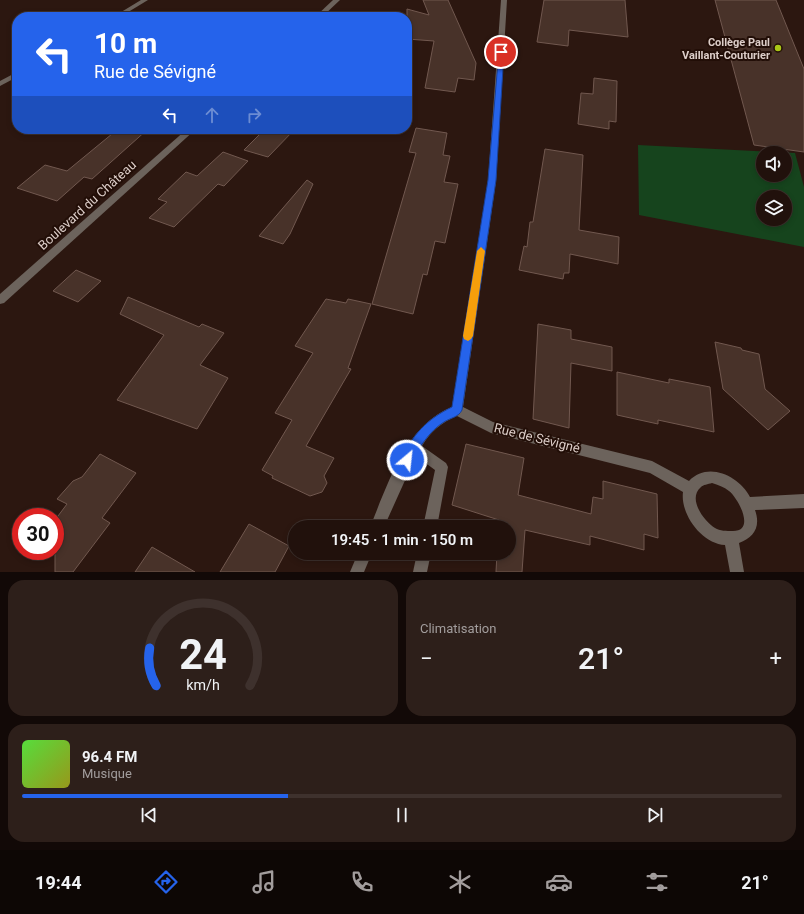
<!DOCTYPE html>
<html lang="fr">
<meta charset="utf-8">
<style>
:root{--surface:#21110c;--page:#2d1f1a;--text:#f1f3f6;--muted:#a29d9d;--line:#3e312d;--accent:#2563eb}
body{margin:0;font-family:Roboto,sans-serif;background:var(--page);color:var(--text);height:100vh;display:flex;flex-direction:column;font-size:15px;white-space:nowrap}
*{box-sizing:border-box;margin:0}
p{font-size:13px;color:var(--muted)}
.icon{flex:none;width:22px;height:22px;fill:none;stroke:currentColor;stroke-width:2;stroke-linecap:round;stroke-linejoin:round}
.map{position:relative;height:572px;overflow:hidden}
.panel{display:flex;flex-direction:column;gap:8px;padding:8px;background:#120907;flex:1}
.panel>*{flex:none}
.hud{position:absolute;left:12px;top:12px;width:400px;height:122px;border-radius:16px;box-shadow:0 2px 6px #0003,0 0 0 1px var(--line);background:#2563eb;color:#fff;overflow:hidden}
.fabs{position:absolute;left:756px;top:146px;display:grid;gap:8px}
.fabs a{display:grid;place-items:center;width:36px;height:36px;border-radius:50%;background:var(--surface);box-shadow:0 2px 6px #0003,0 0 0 1px var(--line);font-size:20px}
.speed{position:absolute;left:12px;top:508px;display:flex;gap:8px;font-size:20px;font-weight:700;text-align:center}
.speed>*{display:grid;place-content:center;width:52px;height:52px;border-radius:50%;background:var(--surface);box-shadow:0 2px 6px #0003,0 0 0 1px var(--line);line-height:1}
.speed .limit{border:6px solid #d22;background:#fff;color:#111}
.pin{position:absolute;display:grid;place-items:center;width:34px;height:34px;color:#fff;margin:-17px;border:2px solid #fff;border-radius:50%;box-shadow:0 1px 4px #0007}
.me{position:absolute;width:44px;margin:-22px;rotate:28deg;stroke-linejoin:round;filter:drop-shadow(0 0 3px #0008)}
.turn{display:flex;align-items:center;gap:14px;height:84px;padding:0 16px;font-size:18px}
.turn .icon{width:52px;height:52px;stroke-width:2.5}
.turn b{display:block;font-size:28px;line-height:34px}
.lanes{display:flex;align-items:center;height:38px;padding:0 16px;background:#0003;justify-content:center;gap:20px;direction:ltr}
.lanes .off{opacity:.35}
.big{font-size:30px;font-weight:600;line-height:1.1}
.panel .widget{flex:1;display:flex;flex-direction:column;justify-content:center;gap:6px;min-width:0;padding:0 14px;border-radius:16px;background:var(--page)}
.panel .dial{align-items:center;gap:0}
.dial svg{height:104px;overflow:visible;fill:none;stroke:var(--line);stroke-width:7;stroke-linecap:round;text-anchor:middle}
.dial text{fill:var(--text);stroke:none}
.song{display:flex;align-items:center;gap:12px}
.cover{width:48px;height:48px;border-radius:6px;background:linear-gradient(135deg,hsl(110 70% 55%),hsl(60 70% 35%))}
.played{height:4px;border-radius:2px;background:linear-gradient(90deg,var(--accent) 35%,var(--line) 35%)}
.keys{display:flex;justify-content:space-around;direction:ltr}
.heat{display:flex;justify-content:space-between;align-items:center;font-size:22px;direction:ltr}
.panel .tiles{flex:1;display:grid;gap:8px;grid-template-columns:1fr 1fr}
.widget:last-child{grid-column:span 2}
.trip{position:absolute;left:288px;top:520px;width:228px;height:40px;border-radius:20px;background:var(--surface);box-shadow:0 2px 6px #0003,0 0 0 1px var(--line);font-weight:600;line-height:40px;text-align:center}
.menu{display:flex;height:64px;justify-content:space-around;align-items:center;background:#0d0705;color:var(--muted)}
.menu .icon{width:28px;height:28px}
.menu .selected{color:var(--accent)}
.menu b{font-size:18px;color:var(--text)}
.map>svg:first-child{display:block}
.green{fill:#16441d;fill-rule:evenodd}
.building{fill:#483229;stroke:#71584f}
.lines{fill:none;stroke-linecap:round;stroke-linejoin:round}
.minor{fill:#6c635c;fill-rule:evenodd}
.route{fill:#2563eb;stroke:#184099}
.slow{fill:#f59e0b}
.poi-dot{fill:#aac717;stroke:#220e07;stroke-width:1.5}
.labels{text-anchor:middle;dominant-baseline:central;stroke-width:4;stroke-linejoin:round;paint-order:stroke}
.far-poi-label{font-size:11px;font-weight:bold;fill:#ddcec9;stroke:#220e07;text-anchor:end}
.street-label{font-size:13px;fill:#ddcec9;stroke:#220e07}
</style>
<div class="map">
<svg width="804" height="572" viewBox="0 0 804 572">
<rect width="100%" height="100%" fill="#2c1710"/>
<path class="green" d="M638,145L795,153L804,187V247L639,215ZM763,153H785V175H763ZM763,197H785V219H763Z"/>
<g class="building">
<path d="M423,0H448L476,63L474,80L458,78L455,92L425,88L434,41L407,39V9L429,15Z"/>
<path d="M544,0H625L628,37L569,30L568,46L537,42Z"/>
<path d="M715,0H776L804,69V152L754,145Z"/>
<path d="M594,78L617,81L616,122L609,121V129L578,124L581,93L593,94Z"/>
<path d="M416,128L447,133L443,155L450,156L444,182L458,184L445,243L435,241L427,275L423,274L413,314L372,304L416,153L409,152Z"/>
<path d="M118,129H148L92,179L84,177L57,201L17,188L45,165L67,171Z"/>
<path d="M265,129H295L268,157L244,150Z"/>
<path d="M545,149L583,155L579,230L619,237L618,264L570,254L569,273H564L563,279L519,270L524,246L527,247L530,222H533Z"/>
<path d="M223,152L248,161L224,186L218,184L174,227L149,218L167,202L158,199L186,172L197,176Z"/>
<path d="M307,180L313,184L290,234L283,244L259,236Z"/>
<path d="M76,270L101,281L78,302L53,291Z"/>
<path d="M128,297L199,327L202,324L224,333L200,365L228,378L197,429L117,400L164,335L120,314Z"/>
<path d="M326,299L346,303L348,299L371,304L348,368L351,369L306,446L334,458L324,476L327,483L322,492L310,496L272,478L273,476L262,470L292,420L275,413L313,353L295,346Z"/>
<path d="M538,324L571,330V339L612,347V371L571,363L569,428L533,419Z"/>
<path d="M715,342L741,348L742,350L759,354L765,389L790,411L768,430L723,389Z"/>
<path d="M617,372L669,383V379L710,387L714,432L658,420V424L617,415Z"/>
<path d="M466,444L524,458L518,495L591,514L593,497L603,499V481L657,494L658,538L644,534V550L590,536V545L525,530L522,572H496L497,553H509V527H499V520L452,505Z"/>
<path d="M100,454L136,473L102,518L110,523L73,572H55V520L67,504L57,499L73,481L82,477Z"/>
<path d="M249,524L289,546L275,572H220Z"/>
<path d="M152,547L195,572H135Z"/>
</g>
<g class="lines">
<g class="minor">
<path d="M141,0H148L120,17H113Z"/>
<path d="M333,0H340L322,17H315Z"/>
<path d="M501,0H507L496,181L463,407L493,422L652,461L689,481C708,461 739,476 750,497L804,494V508L755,510C761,527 754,537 739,543L744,572H730L725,545C702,544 680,514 683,492L650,473L491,433L457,416C442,422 430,432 422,446L446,463L448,467L437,527H423L435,470L416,456L384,527H370C388,484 406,425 452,407L488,181ZM712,483C718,485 724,487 729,491C738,498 756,531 733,531C726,531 720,531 715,528C704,521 687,499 701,487C703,485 708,484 712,483Z"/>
<path d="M17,72V77L0,86V81Z"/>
<path d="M187,129H196L4,303L0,304V294Z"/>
<path d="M358,553H372L364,572H350Z"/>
<path d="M417,553H431L427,572H413Z"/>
</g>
</g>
<path class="route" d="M499,50L504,52L496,180L462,410C459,417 450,418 444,422C429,431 418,449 411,464L407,466L403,464L401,460C412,435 427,419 452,407L488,180Z"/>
<path class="slow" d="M481,247L485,251L473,336L471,339L468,341L464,339L463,336L477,251Z"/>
<circle class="poi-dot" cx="778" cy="48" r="4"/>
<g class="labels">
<g class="far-poi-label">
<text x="770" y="42">Collège Paul<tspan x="770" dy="13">Vaillant-Couturier</tspan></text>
</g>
<g class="street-label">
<text transform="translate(87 205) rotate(-42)">Boulevard du Château</text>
<text transform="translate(537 438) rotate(14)">Rue de Sévigné</text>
</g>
</g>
</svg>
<div class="fabs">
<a><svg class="icon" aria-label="sound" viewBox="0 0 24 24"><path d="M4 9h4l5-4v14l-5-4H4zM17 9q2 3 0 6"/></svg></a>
<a><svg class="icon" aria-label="layers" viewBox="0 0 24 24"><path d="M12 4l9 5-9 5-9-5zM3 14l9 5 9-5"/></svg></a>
</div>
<div class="speed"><div class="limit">30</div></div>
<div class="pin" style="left:501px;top:52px;background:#d93025"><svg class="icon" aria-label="arrive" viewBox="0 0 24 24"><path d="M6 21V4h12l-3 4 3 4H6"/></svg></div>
<svg class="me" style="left:407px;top:460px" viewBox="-20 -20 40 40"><circle r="17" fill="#2563eb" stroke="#fff" stroke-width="3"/><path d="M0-11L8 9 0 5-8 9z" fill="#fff"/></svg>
<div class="trip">19:45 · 1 min · 150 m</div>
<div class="hud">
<div class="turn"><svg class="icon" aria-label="left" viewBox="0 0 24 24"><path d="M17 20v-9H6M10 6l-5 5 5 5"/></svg><div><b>10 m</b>Rue de Sévigné</div></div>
<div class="lanes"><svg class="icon" aria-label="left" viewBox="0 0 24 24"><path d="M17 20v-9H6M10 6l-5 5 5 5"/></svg><svg class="icon off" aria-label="ahead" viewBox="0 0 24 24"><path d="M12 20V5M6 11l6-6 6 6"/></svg><svg class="icon off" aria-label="right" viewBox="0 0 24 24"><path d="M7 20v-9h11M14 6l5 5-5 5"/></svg></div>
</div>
</div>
<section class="panel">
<div class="tiles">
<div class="widget dial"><svg viewBox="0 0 100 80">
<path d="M14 69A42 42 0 1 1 86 69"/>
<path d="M14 69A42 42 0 0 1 9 40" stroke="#2563eb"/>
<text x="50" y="56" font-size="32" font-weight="700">24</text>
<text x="50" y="72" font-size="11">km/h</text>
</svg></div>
<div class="widget"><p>Climatisation</p>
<div class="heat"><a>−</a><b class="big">21°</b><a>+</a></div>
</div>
<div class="widget">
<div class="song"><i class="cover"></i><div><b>96.4 FM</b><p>Musique</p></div></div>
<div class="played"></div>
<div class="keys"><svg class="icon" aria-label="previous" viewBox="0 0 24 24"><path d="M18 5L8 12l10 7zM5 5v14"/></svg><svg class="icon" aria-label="pause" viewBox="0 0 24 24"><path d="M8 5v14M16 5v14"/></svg><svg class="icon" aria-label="next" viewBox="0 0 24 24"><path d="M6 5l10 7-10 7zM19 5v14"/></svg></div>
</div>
</div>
</section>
<nav class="menu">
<b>19:44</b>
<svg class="icon selected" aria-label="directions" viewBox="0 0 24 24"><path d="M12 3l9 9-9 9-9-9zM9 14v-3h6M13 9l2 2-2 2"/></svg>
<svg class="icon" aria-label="music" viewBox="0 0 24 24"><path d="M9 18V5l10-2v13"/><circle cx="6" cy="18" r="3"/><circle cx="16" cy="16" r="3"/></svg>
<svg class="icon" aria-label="phone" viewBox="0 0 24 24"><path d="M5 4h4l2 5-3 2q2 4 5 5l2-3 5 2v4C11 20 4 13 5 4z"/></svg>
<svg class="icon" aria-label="climate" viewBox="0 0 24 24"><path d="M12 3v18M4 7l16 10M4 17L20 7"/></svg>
<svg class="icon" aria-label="car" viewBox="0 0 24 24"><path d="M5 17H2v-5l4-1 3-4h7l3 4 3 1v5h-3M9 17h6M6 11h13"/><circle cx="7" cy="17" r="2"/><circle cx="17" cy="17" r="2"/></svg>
<svg class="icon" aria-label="filters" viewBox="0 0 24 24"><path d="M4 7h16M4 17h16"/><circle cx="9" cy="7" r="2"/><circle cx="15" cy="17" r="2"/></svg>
<b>21°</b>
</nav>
